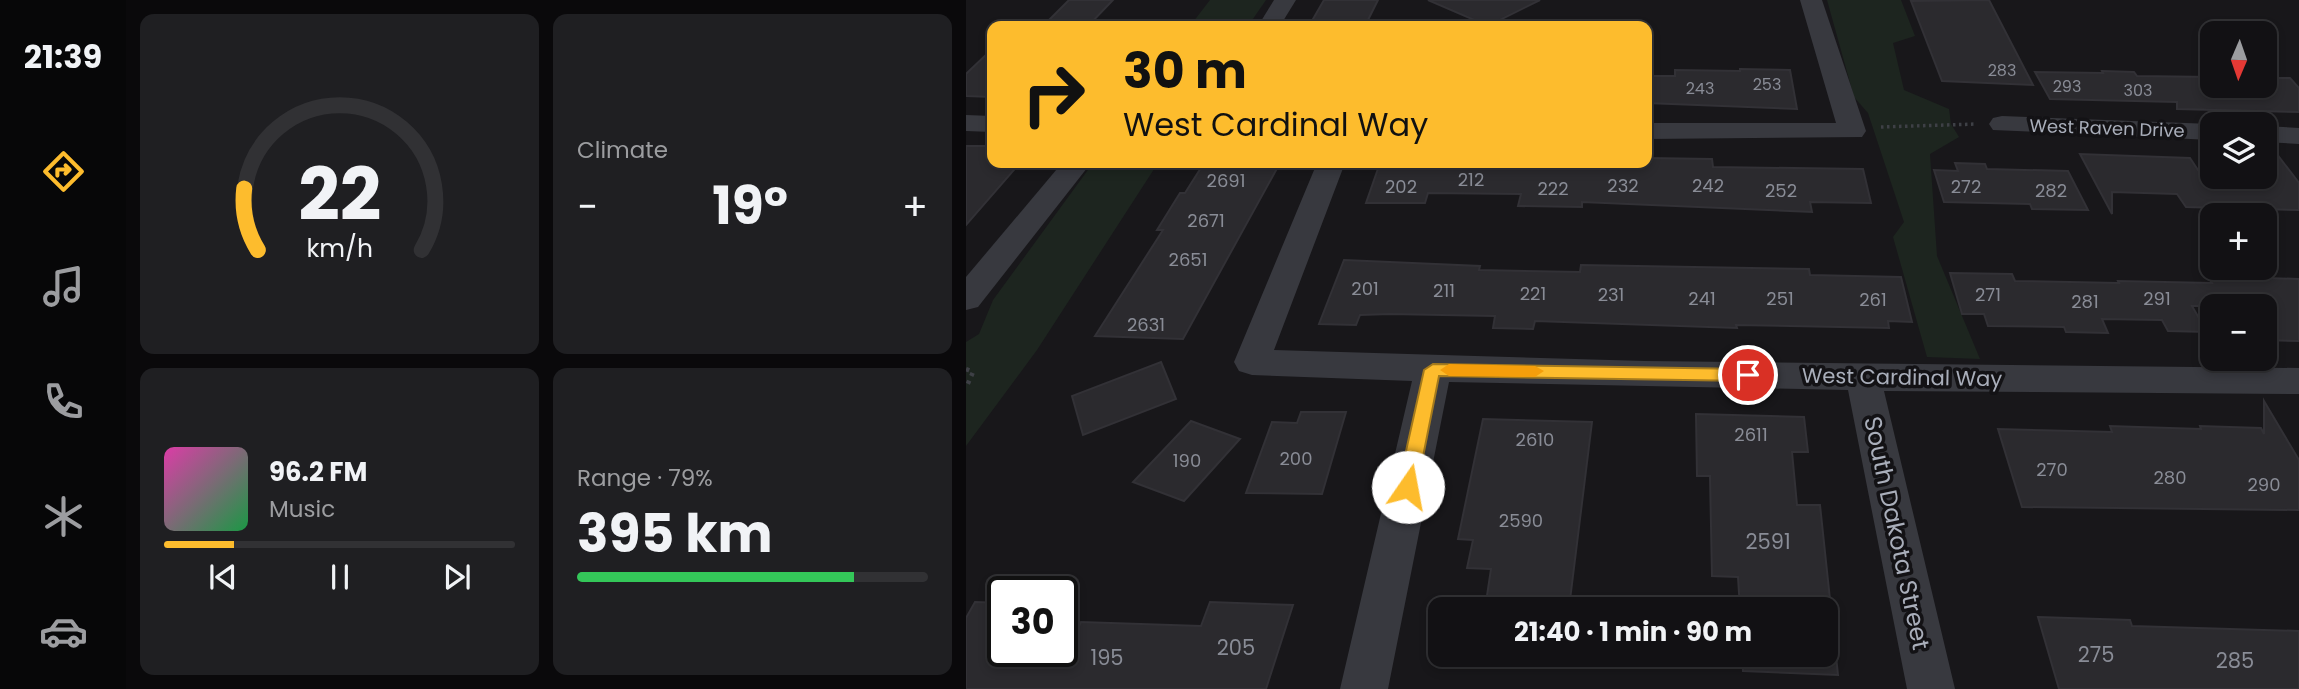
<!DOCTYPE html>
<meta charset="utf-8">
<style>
:root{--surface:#121114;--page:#1f1f22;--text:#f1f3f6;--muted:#9c9da0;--line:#313134;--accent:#fdbc2d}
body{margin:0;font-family:Poppins,sans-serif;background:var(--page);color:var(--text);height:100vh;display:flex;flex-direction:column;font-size:26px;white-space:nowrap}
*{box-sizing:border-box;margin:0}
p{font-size:23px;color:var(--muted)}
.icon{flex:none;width:38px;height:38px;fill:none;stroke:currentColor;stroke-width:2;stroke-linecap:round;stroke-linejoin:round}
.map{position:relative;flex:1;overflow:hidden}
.drawer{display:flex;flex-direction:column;gap:14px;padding:14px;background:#0a090b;width:840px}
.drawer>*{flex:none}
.top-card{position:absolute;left:21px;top:21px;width:665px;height:147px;border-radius:14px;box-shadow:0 4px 10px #0003,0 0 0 2px var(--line);background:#fdbc2d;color:#111;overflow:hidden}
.needle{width:46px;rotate:182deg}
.fabs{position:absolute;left:1234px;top:21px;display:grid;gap:14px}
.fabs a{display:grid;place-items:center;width:77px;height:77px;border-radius:14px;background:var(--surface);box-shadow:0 4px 10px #0003,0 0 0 2px var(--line);font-size:35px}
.speed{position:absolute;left:21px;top:576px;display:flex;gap:14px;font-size:35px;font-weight:700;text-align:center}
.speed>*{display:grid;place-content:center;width:91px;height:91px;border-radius:50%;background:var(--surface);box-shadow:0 4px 10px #0003,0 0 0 2px var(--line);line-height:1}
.speed .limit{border:4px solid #111;border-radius:10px;background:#fff;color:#111}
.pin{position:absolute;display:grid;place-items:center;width:60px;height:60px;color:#fff;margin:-30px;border:4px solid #fff;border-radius:50%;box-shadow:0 2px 7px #0007}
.me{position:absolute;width:77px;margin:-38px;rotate:12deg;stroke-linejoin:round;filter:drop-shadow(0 0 5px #0008)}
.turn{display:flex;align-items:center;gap:24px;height:147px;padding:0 21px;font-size:32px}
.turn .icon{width:91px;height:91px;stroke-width:2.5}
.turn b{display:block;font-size:49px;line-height:60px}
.big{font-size:52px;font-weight:700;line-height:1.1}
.drawer .card{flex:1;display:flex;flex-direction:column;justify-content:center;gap:10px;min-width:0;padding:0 24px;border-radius:14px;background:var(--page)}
.drawer .dial{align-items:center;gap:0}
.dial svg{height:182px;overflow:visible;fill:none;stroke:var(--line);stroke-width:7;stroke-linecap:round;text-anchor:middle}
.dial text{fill:var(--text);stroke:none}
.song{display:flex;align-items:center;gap:21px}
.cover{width:84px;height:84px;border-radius:10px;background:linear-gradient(135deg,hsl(320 70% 55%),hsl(140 70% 35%))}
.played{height:7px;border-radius:4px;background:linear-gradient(90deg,var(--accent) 20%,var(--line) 20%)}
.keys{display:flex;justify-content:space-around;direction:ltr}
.heat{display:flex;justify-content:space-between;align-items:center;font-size:38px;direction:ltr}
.charge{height:10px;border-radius:5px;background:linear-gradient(90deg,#34c759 79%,var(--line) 0)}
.drawer .tiles{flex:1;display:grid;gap:14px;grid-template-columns:repeat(2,1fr)}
.trip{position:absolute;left:462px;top:597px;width:410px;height:70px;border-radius:14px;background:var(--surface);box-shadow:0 4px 10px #0003,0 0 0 2px var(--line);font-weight:700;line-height:70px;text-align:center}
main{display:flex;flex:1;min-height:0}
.tabs{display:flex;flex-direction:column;width:126px;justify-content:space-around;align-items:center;background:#070708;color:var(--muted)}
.tabs .icon{width:49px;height:49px}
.tabs .selected{color:var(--accent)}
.tabs b{font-size:32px;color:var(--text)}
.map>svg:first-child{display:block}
.green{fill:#1d251f}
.building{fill:#2b2a2e;stroke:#323136;stroke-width:2}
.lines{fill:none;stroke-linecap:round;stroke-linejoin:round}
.path-far1{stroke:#3e4046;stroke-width:3.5;stroke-dasharray:2.5 3.5;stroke-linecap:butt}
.path{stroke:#3e4046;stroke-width:4.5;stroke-dasharray:3.5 5;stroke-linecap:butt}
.minor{fill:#38393f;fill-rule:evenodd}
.route{fill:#fdbc2d;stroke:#a47a1d;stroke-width:2}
.slow{fill:#f59e0b}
.labels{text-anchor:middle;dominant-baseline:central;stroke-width:7;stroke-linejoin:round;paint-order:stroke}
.far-number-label{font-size:16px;fill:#898c96}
.far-street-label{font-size:18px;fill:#a9aeba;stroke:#131215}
.number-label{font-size:18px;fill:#898c96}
.street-label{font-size:21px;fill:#a9aeba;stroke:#131215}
.near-number-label{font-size:21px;fill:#898c96}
.near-street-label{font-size:24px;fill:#a9aeba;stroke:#131215}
</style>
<main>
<nav class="tabs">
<b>21:39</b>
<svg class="icon selected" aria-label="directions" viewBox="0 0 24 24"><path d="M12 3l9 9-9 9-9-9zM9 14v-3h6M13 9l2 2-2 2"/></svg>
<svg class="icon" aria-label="music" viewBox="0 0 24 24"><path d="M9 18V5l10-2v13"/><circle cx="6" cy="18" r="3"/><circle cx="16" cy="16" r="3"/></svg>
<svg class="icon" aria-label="phone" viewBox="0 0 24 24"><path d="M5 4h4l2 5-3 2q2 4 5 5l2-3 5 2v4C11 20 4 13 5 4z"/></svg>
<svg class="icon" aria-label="climate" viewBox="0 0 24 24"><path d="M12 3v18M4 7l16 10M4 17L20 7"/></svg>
<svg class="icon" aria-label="car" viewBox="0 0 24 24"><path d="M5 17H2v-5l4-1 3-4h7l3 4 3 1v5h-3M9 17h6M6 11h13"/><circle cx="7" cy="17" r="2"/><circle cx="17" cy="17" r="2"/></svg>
</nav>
<section class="drawer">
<div class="tiles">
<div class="card dial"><svg viewBox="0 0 100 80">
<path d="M14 69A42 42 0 1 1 86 69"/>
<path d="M14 69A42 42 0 0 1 8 42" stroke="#fdbc2d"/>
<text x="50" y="56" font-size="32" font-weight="700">22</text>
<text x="50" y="72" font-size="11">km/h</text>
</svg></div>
<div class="card"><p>Climate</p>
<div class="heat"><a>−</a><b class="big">19°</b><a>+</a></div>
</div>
<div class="card">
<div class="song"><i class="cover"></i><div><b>96.2 FM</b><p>Music</p></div></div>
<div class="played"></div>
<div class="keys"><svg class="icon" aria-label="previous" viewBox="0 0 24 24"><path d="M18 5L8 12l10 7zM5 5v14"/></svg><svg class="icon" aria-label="pause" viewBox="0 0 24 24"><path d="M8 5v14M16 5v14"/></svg><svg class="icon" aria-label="next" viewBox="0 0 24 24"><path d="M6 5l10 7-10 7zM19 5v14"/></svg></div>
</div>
<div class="card"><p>Range · 79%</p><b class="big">395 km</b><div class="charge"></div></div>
</div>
</section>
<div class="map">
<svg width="1333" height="689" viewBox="0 0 1333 689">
<rect width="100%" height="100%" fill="#18171a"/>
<g class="green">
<path d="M244,0H300L282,26H224Z"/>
<path d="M861,0H935L949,36L927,43L938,90L983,109L985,124L993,137L964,154L971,256L1014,359L961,357L927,237L938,222L902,113L888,97Z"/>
<path d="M127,163H192L71,350L0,446V342L13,334L27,300Z"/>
</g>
<g class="building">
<path d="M103,0H147L122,26H77Z"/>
<path d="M358,0H412L399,26H343Z"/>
<path d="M462,0H574L522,26Z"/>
<path d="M1023,0L1067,85L976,81L945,1Z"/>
<path d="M26,49V97L0,96V74Z"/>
<path d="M774,69L824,70L831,109L681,103V76H709V70L774,71Z"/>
<path d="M1136,71L1168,72L1171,76L1246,77V86H1298V78H1324L1333,88V112L1211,109V102L1084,99L1069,72L1137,73Z"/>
<path d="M1298,145H1304L1333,183V210L1220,207L1211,194L1146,192V214L1114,154L1224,158L1232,170L1246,171V177H1298Z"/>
<path d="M0,146H26V163H54L0,225Z"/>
<path d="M681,158L746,159L747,167L897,169L905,203L844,202L846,212L616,202V207L552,206L555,194L462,193L459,203H400L414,163L504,166L505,163H596V165L652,166V163H681Z"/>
<path d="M238,163H314L217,339L129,336L197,230H191L214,193H219Z"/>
<path d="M989,163L1019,164L1021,169L1102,171L1122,210L1066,209L1064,204L978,202L968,170L992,171Z"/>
<path d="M378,260L514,266L513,270L614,272L615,265L843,269L844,275L935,277L946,322L922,321L923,328L770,325L771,328L569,321L567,329L527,328L529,316L424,314L394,315L390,325L353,324Z"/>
<path d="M984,273L1046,274L1049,281L1153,283L1152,281L1246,283L1242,276L1333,279V341L1298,340V306H1226L1241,332L1202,331L1196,320L1136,319L1142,333L1100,332L1098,327L1022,326L1018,314H996Z"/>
<path d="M195,362L210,399L117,435L106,396Z"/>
<path d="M1298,401L1333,460V510L1056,507L1032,429L1146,432L1144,426L1235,429L1234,426L1295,428L1298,434Z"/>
<path d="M335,412H380L356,494L280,493L306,422L331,423Z"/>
<path d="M730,414L838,417L842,452H826L831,505H854L872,675L777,671L776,654H859V609H774L772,577L746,576L744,476H731Z"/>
<path d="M517,419L626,422L604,600H609V609H519L525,569L501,568L507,540L492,539Z"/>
<path d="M225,421L274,439L218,501L167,482Z"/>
<path d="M9,602L37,603V651H101L115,622L235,626L244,602L327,605L300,689H0V618Z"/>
<path d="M1072,617L1164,620L1166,626L1333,631V689H1093Z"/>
<path d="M511,654H605L604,667L510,664Z"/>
</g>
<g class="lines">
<path class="path-far1" d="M915,127L1011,124"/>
<path class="path" d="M0,369L7,372L0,388"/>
<g class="minor">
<path d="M308,0H330L314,26H292Z"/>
<path d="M834,0H856L900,131L896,137L681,139V123H870Z"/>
<path d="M0,115L26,116V132L0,131Z"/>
<path d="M1036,116L1246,124H1248L1246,140L1027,130L1023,124L1027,118Z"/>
<path d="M1298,126L1333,128V144L1298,142Z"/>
<path d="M96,163H125L12,307L0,310V277Z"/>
<path d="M351,163H379L308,350L679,361L1333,368V394L918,391L989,689H941L882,390L483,382L422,689H374L446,381L286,375L273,371L268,362Z"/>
</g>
</g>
<path class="route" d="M467,364L782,369L790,375L782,381L473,376L451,487L442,494L432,487L458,370Z"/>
<path class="slow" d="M483,364L569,366L578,371L569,377L483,376L474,370Z"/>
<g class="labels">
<g class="far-number-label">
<text x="1036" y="70">283</text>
<text x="801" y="84">253</text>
<text x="1101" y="86">293</text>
<text x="734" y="88">243</text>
<text x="1172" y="90">303</text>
</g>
<g class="far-street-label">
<text transform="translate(1141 128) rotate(2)">West Raven Drive</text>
</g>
<g class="number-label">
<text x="505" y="179">212</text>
<text x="260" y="180">2691</text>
<text x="657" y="185">232</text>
<text x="742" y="185">242</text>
<text x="435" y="186">202</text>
<text x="1000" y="186">272</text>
<text x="587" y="188">222</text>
<text x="815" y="190">252</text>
<text x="1085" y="190">282</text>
<text x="240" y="220">2671</text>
<text x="222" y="259">2651</text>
<text x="399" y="288">201</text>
<text x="478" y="290">211</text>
<text x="567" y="293">221</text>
<text x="645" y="294">231</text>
<text x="1022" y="294">271</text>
<text x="736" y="298">241</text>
<text x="814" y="298">251</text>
<text x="1191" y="298">291</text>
<text x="907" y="299">261</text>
<text x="1119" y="301">281</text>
<text x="180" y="324">2631</text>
<text x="785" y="434">2611</text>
<text x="569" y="439">2610</text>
<text x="330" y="458">200</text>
<text x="221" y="460">190</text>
<text x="1086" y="469">270</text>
<text x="1204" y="477">280</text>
<text x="1298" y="484">290</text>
<text x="555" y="520">2590</text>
</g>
<g class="street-label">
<text transform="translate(936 377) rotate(1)">West Cardinal Way</text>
</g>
<g class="near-number-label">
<text x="802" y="541">2591</text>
<text x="270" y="647">205</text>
<text x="1130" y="654">275</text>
<text x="141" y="657">195</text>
<text x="1269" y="660">285</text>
</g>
<g class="near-street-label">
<text transform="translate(931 533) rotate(78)">South Dakota Street</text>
</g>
</g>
</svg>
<div class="fabs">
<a><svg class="needle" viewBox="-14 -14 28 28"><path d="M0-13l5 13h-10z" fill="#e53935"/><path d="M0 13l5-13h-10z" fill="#9c9da0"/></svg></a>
<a><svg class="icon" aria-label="layers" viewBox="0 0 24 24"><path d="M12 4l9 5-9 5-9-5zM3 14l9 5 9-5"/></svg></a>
<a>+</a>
<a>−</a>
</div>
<div class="speed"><div class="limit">30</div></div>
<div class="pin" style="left:782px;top:375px;background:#d93025"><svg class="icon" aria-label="arrive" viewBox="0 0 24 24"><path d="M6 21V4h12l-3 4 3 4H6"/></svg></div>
<svg class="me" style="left:442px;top:487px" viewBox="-20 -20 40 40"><circle r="19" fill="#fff"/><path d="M0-13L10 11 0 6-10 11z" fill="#fdbc2d"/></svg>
<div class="trip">21:40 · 1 min · 90 m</div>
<div class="top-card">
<div class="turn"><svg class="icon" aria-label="right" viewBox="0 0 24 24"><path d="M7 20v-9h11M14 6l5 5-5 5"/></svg><div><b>30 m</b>West Cardinal Way</div></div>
</div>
</div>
</main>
